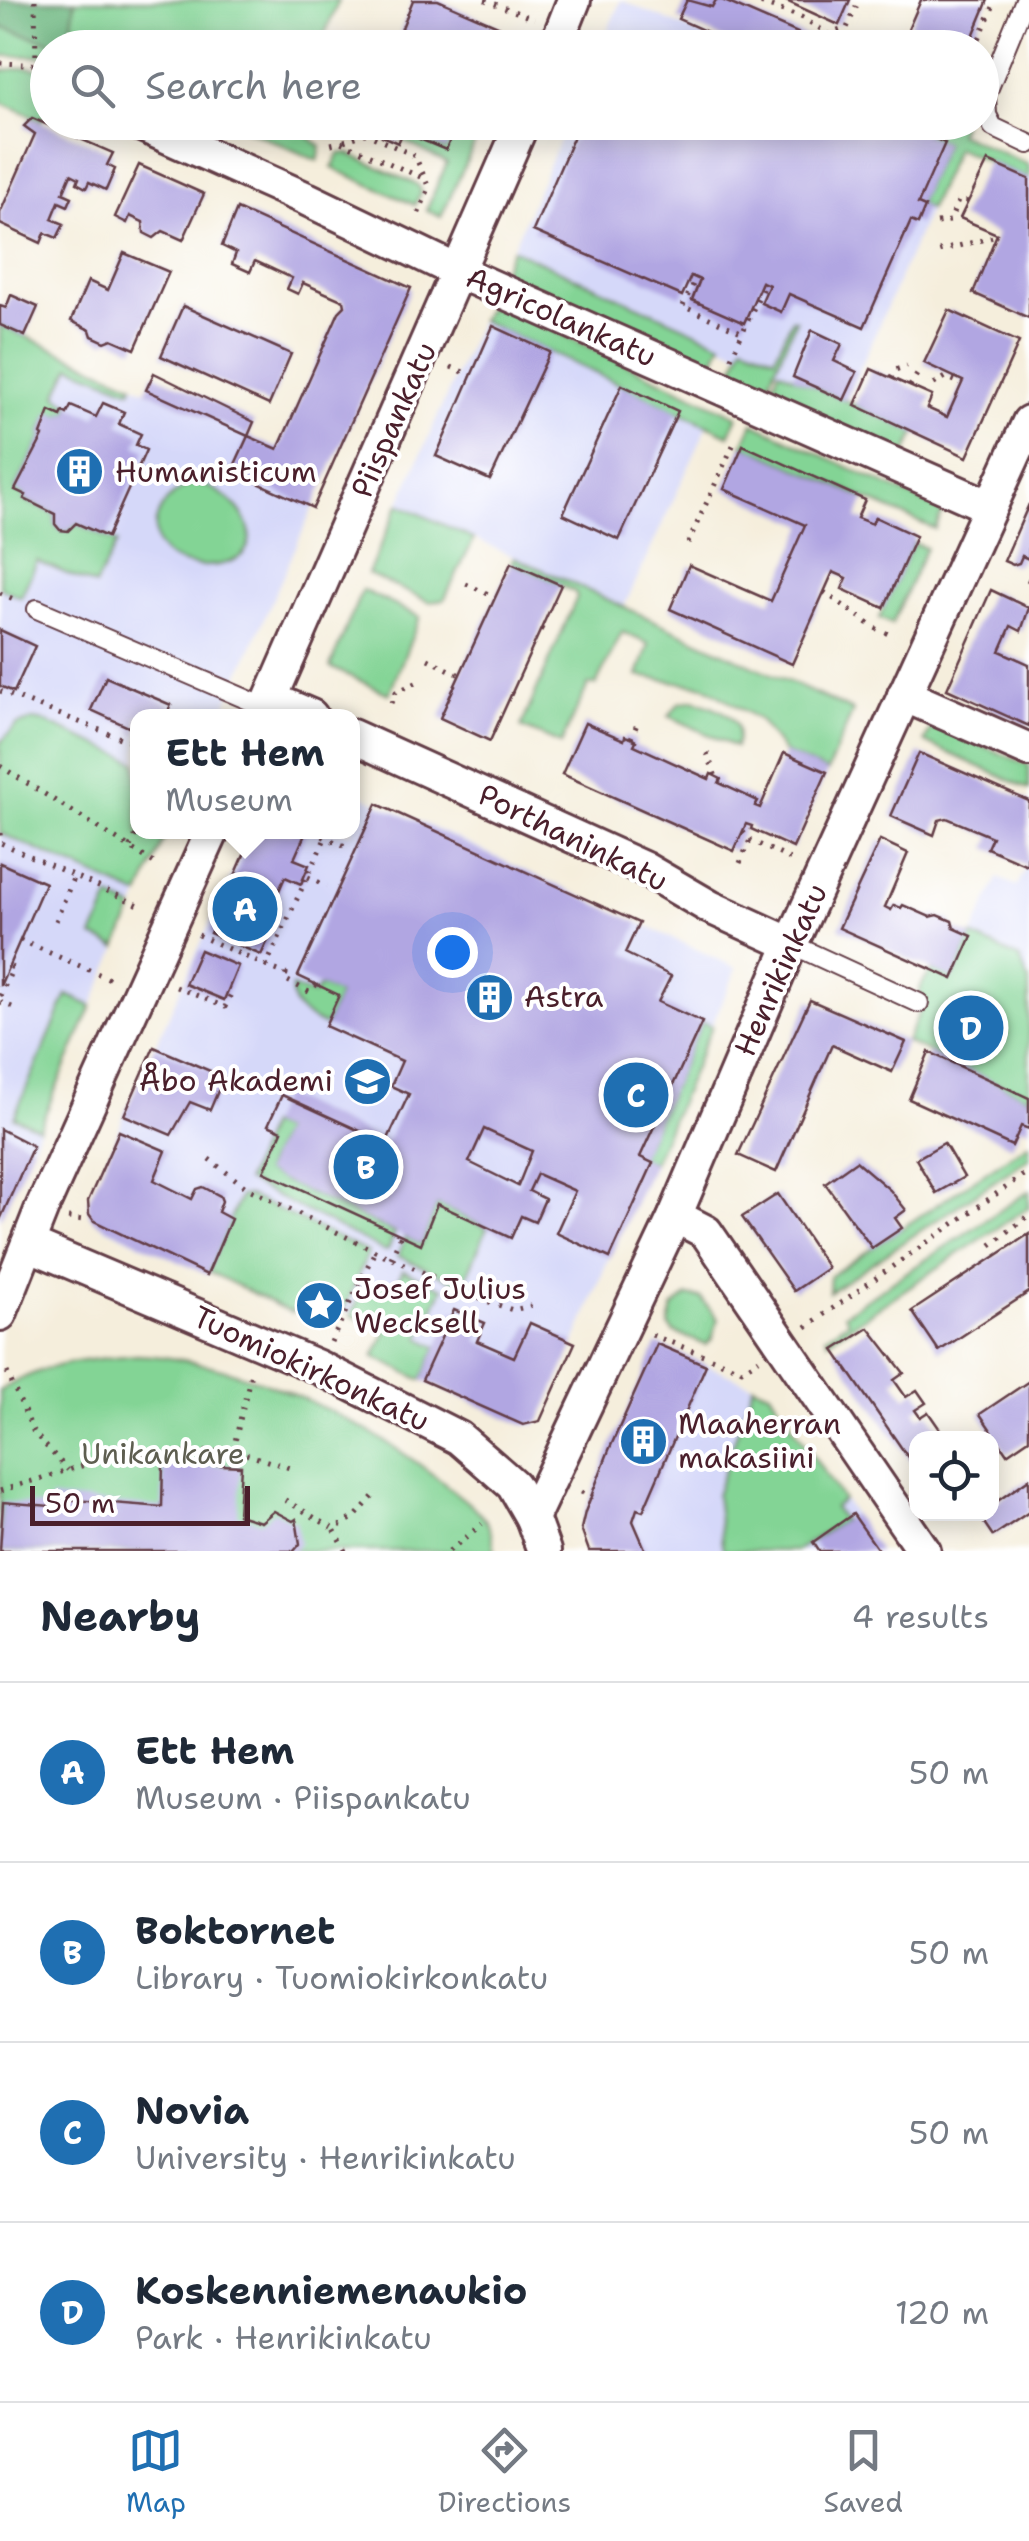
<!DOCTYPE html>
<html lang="en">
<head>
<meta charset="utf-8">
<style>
  :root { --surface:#fff; --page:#f6f6f7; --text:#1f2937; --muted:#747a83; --line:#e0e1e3; --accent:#1f6fb2 }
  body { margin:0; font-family:"Shantell Sans",sans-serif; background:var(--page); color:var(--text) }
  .controls { position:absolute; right:30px; bottom:30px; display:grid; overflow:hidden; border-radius:20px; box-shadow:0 5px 25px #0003 }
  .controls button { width:90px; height:90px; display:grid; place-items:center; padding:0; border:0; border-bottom:2px solid var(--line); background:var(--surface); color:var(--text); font:50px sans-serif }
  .scale { position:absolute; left:30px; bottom:25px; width:220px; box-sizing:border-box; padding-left:10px; border:5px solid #4a1f2b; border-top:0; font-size:28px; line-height:35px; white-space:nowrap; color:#4a1f2b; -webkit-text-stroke:8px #fff; paint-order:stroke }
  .you { position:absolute; left:452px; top:952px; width:35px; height:35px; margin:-25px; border:8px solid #fff; border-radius:50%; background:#1a73e8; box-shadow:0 0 0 15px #1a73e833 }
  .badge { display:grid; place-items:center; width:65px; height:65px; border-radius:50%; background:var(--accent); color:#fff; font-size:32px; font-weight:700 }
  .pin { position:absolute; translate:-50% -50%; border:5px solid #fff; box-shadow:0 2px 10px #0006 }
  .popup { position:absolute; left:130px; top:709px; width:230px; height:130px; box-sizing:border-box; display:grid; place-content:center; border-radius:20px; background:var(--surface); filter:drop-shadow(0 2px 8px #0005); font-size:32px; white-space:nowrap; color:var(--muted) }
  .popup b { font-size:38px; color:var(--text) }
  .popup::after { content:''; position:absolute; left:50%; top:100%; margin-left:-20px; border:20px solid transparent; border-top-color:var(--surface) }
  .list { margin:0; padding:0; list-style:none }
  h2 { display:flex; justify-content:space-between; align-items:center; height:130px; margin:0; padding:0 40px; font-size:42px }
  h2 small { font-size:32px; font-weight:400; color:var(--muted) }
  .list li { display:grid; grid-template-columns:65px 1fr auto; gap:30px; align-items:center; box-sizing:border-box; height:180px; padding:0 40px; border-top:2px solid var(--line) }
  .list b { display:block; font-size:38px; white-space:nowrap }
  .list p { margin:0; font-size:32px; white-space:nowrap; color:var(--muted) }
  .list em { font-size:32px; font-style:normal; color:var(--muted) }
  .icon { flex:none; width:55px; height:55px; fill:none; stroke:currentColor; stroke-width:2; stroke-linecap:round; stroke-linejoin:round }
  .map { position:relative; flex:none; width:1029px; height:1551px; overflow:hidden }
  .search { position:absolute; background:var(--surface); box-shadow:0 5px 25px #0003; left:30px; right:30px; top:30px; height:110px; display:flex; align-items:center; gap:25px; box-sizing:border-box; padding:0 35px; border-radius:55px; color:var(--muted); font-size:38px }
  .sheet { height:850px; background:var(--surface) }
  nav { display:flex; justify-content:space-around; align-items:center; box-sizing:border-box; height:140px; border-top:2px solid var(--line); background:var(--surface); font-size:28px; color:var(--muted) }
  nav a { display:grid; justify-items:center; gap:5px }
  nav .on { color:var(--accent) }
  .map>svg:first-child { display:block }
  .built { fill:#d5d8f9 }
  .green { fill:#83d495; stroke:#667a60; stroke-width:2.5 }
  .forest { fill:#6ab67e; stroke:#5a6a54; stroke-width:2.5 }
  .building { fill:#b1a6e2; fill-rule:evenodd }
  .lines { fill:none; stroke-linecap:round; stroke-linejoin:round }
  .service-casing { stroke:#643e46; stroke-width:22 }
  .minor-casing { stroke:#643e46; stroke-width:38 }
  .path { stroke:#643e46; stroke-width:5; stroke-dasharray:2.5 8; stroke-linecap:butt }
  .service { stroke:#fff; stroke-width:18 }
  .minor { stroke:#fff; stroke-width:32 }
  .labels { text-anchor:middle; stroke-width:8; stroke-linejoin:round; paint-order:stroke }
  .street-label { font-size:30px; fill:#4a1f2b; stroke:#fff }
  .poi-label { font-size:30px; fill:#4a1f2b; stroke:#fff; text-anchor:start }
  .park-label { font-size:30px; fill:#5e5e50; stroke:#fff }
</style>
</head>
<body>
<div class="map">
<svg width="1029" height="1551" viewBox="0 0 1029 1551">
  <rect width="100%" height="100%" fill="#fff"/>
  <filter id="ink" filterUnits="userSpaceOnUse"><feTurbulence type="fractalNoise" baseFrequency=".01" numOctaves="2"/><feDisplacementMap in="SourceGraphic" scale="20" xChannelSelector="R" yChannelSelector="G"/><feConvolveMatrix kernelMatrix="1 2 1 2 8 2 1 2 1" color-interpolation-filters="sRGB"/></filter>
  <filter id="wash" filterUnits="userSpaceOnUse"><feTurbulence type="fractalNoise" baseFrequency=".0048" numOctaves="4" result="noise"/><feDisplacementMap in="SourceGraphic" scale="40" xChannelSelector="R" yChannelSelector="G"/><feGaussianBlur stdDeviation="2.25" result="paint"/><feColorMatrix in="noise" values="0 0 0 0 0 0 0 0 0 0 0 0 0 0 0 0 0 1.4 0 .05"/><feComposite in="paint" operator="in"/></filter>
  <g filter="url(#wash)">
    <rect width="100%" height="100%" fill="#f5eedc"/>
    <g class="built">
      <polygon points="621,0 729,47 600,48"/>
      <polygon points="567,123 899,123 956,147 846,401 512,249"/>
      <polygon points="480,320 708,425 624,607 399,504"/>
      <polygon points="7,328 329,472 221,716 138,716 137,762 45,722 2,739 0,743 0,344"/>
      <polygon points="353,791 737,968 605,1267 575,1343 540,1421 535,1425 523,1425 374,1357 386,1332 344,1310 303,1291 292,1313 209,1271 207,1275 104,1227 89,1214 91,1193 111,1153 124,1115 251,832 352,832"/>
      <polygon points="0,833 140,896 0,1220"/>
      <polygon points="1029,860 1029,1013 953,979 998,878 1017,886"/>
      <polygon points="657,1344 770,1392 879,1551 589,1551 581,1529 585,1512"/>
    </g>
    <g class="green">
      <polygon points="75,0 339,0 324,36 349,47 69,47"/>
      <polygon points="0,27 68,47 48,48 47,56 0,56"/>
      <polygon points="27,67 47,70 47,110 42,120 0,102 0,71"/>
      <polygon points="233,123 313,123 309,137 321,147 318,161"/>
      <polygon points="457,123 484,123 441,217 426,210 447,163 400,139 403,132 445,150"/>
      <polygon points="930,123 962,123 958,133 1029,165 1029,179 956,148 929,209 918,204 945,143 925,134"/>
      <polygon points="347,153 418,185 421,192 415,205 332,168 339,154"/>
      <polygon points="512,249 722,343 710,369 501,273"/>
      <polygon points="490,305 523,316 738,416 729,435 480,320"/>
      <polygon points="792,319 796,320 764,394 729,378 744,344 775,357"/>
      <polygon points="0,325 133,384 131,390 71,366 57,395 71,406 67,414 63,413 61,416 50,412 41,433 43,436 15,489 26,495 24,500 55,514 55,524 60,530 68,531 76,523 117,543 95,586 37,561 21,597 0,588"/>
      <polygon points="779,370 916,433 905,455 768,396"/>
      <polygon points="753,423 943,511 935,529 743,445"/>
      <path d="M193,483C219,483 268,526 243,554C226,572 169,570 158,545C147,517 170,492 193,483Z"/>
      <polygon points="399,504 474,539 444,600 429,602 368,574"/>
      <polygon points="913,543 926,548 892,624 879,618"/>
      <polygon points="514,557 853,711 827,772 784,753 759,720 705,686 638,676 649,644 622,632 596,685 588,685 561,744 521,727 577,597 575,592 511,563"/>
      <polygon points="362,590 420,617 389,694 330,667"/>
      <path d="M694,700C718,708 747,716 735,747L669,716L679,703Z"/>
      <polygon points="33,720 45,722 137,762 138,832 167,832 140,896 0,833 0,743 17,725"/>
      <polygon points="933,725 1029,765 1029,789 924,742"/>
      <polygon points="110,898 134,909 117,948 93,937"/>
      <path d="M972,936L1020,959L1029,982V1098L906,1042L923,1004C915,989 923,981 933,970L953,978Z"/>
      <path d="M320,986L339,995L325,1026C306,1016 290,1011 292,987L313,995Z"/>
      <polygon points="67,995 92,1006 39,1128 14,1117"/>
      <polygon points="702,1022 712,1026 653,1163 640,1157"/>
      <polygon points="268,1125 282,1131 264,1172 395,1233 388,1250 384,1251 246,1181"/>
      <polygon points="1029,1143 1029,1158 829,1292 830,1276"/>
      <polygon points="1029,1191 1029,1207 828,1341 826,1336 848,1321 844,1314"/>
      <polygon points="240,1196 249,1196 368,1252 344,1310 303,1291 292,1313 208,1271"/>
      <polygon points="437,1204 487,1228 463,1285 398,1256 405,1237 421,1244"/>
      <polygon points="403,1270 443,1288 420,1338 437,1347 422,1380 374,1357 386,1332 351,1315 364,1287 382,1283 394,1287"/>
      <polygon points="687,1296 701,1298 718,1319 712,1339 706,1345 673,1332 669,1326 673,1307"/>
      <path d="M137,1355C241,1359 373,1423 452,1490C463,1499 478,1509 486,1521C492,1529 493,1542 495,1551H0V1391C41,1363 89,1359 137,1355Z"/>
      <polygon points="753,1385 770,1392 843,1500 834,1507 843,1521 795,1551 724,1551 722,1544 716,1495"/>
    </g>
    <polygon class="forest" points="0,0 75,0 69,47 0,27"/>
    <g id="blocks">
      <g class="building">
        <polygon points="413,0 438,0 500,27 491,48 394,48"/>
        <polygon points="687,0 712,7 716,0 722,0 832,48 743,48 678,19"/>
        <polygon points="784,0 850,0 839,25"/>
        <polygon points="921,0 988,0 968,48 900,48"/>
        <polygon points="619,34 651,48 613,48"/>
        <polygon points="32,118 113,153 107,165 115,169 106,190 89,182 86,188 77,183 79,178 71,174 63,193 72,197 68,206 59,202 52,219 64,224 57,238 45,233 41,243 0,224 0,213 35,134 24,126"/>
        <polygon points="378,122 457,122 446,150 403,132 398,143 382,136 386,126"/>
        <polygon points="580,122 930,122 925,132 906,126 945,143 918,204 925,207 918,224 911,221 864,327 789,294 781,312 761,303 769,285 762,282 744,323 692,300 700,280 691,276 682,296 533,231"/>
        <polygon points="988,161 1029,179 1029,318 973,293 997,234 960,218"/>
        <polygon points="139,165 204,194 183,240 163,231 154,238 144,233 143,222 130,216 127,223 115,217"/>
        <polygon points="237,209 411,288 313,508 232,471 248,436 278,449 339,312 345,306 344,301 303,283 298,294 287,289 292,278 255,261 250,272 232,264 236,253 222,246"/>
        <polygon points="124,253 169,272 135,349 112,339 105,342 92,336 90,330 71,321 88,281 108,290"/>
        <polygon points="11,295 38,307 25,336 0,325 0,306 6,308"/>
        <polygon points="183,306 291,354 269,405 161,356"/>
        <polygon points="949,310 1019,342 967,457 855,405 871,369 932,396 927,408 947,417 963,381 924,363"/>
        <polygon points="493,326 550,352 490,480 436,456"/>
        <polygon points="812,330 842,344 834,361 857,372 844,400 793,377"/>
        <polygon points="154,373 254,422 248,436 146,390"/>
        <polygon points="622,385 678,411 619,540 563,514"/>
        <polygon points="103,403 124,412 119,424 141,434 136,445 146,450 107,537 76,523 68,531 60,530 55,524 55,514 24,499 26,495 15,490 43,436 41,434 50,411 61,416 63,412 67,414 71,406 96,417"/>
        <polygon points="743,445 865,500 857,518 872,524 875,517 916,536 884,608 842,589 847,578 833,572 792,664 670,609 689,565 771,601 805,525 724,489"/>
        <polygon points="1029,504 1029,559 1022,556 1019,563 1013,565 1004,561"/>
        <polygon points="511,563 561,585 490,741 440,718"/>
        <polygon points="991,590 1029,608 1021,631 1011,626 1000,651 1029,664 1029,726 947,689"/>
        <polygon points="0,630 35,646 14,692 0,686"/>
        <polygon points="106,677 171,705 166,716 138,716 138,735 131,732 133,729 91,710"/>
        <polygon points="585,723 624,740 625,736 631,738 636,741 634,745 709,779 711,774 721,779 719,783 758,801 755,806 760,808 784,753 827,772 793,848 751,829 752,826 746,824 734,851 562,774"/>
        <polygon points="919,753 1029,801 1027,865 987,848 992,837 947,818 939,820 934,835 891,816"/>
        <path d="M377,804L639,923L625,953L671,976L658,1002L702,1022L640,1157L653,1163L610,1258L556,1233L575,1191L537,1174L529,1191L545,1199L535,1222L521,1216L511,1238L437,1204L421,1244L264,1172L282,1131L268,1125L282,1095L386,1143L409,1094L391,1086L402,1061L325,1026L339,995L298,976ZM484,1129L532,1151L518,1186L469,1162Z"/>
        <polygon points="254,832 306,832 294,859 309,865 301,884 285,877 260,934 269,938 261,955 210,933"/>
        <polygon points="880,840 908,853 885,907 891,910 894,905 901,908 903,905 930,917 938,915 952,921 954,928 972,936 953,979 839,928"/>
        <polygon points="0,863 45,883 0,986"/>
        <polygon points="200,950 238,966 224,1000 185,984"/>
        <polygon points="810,1000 906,1042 892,1072 832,1045 776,1172 738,1155"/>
        <polygon points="154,1047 224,1077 210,1110 190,1102 171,1135 124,1115"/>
        <polygon points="929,1052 1029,1098 1029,1129 1021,1126 1012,1146 909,1099"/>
        <polygon points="0,1129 33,1146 0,1220"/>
        <polygon points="119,1131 166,1151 154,1180 192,1199 197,1189 203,1187 220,1196 222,1201 218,1212 231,1219 207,1275 94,1221 89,1214 88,1201"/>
        <polygon points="944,1143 964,1177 936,1193 916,1159"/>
        <polygon points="856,1161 890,1190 906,1210 895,1218 902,1228 872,1248 825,1183"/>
        <polygon points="778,1194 828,1268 794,1291 742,1217"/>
        <polygon points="1029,1234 1029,1292 939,1351 912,1311"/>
        <polygon points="454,1310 485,1323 477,1341 514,1357 530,1323 575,1343 540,1421 523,1425 422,1380"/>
        <polygon points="869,1328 904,1373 894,1380 906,1397 917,1390 926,1403 915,1410 920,1417 928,1412 946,1438 916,1438 916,1469 834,1350"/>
        <polygon points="657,1344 706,1365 643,1511 637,1509 633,1521 646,1551 589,1551 581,1529 585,1512 609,1450"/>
        <polygon points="1029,1381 1029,1439 1007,1454 980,1414"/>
        <polygon points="163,1462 241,1466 238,1515 261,1522 274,1511 293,1521 296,1519 300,1544 294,1551 0,1551 3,1502 50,1506 50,1498 162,1507"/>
        <polygon points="1029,1479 1029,1512 993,1536 978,1514 992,1514 992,1505"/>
        <polygon points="853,1514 879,1551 819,1551 813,1542"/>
      </g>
    </g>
  </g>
  <g filter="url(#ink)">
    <use href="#blocks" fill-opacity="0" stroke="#643e46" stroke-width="2.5"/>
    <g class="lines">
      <defs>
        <g id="service">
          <polyline points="1025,0 986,95 987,115 993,127 1029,144"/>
          <polyline points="37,609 267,708"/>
          <polyline points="791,944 919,1003"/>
        </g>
        <g id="minor">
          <polyline points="555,48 574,0"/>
          <polyline points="135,122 307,199 459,272 988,506"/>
          <polyline points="904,695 1029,750"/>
          <polyline points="271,699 311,716"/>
          <polyline points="263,716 523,122"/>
          <polyline points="352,736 643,868 710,907 791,944"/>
          <polyline points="675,1216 706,1232 924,1551"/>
          <polyline points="28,1244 318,1367 459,1438 513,1485 532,1518 544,1551"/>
          <polyline points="0,1314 42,1208 212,832"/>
          <polyline points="532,1518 675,1216 791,944 1029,422"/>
        </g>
      </defs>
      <use href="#service" class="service-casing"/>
      <use href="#minor" class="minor-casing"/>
      <g class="path">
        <polyline points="35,0 36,64"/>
        <polyline points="485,0 534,19"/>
        <polyline points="751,0 801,17 829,34 847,28 859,0"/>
        <polyline points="871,48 876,46"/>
        <polyline points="975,48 996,0"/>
        <polyline points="0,63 48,65"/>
        <polyline points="344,141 365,134 371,136 415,156 424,176"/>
        <polyline points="331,144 341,142 425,179 429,188 418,215"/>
        <polyline points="937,223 950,221 958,201 970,202"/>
        <polyline points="939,251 997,236"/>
        <polyline points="683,306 696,278"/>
        <polyline points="689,309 741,332"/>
        <polyline points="731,358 765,283"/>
        <polyline points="451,367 471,375"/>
        <polyline points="891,378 895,370 907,366"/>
        <polyline points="934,384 946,377 962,384"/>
        <polyline points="910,386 918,373"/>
        <polyline points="688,543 736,439"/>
        <polyline points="1027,579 1029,580"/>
        <polyline points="466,584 495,597"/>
        <polyline points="824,592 875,628 893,636"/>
        <polyline points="0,593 16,600"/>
        <polyline points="541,629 548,633"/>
        <polyline points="428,659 460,675"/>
        <polyline points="0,691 138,745"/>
        <polyline points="511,693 520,697"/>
        <polyline points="391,703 396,692 418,682"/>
        <polyline points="631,738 638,722"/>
        <polyline points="707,753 716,777"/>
        <polyline points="0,766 159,866"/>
        <polyline points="313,832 345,846"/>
        <polyline points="743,832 750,840 792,860"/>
        <polyline points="0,833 1,843 141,906"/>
        <polyline points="130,847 138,830"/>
        <polyline points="740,863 750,840"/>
        <polyline points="308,877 327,886"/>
        <polyline points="56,921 74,876"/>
        <polyline points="198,935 266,966 328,832"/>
        <polyline points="20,940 110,979"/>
        <polyline points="266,966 286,974 284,979 309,992 316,985"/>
        <polyline points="176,987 225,1007 231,994 227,992"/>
        <polyline points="0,996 13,968 9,966"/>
        <polyline points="0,1002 17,1009"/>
        <polyline points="209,1159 247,1188 375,1251 489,1302 513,1310 539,1304"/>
        <polyline points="68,1218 83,1220"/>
        <polyline points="991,1245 1029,1215"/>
        <polyline points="391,1258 401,1235"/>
        <polyline points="806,1327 1029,1171"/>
        <polyline points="652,1335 742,1370 759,1359"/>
        <polyline points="331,1342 375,1251"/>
        <polyline points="7,1372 34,1433 68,1470"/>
        <polyline points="233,1450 252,1369"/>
        <polyline points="0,1491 107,1458 233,1450 296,1470"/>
        <polyline points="581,1492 598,1499"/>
        <polyline points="285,1500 334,1529"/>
        <polyline points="346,1551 334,1529 355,1517 376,1493"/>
        <polyline points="449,1551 482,1524"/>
      </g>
      <use href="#service" class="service"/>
      <use href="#minor" class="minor"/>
    </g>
  </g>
  <defs>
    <symbol id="building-disc" viewBox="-11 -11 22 22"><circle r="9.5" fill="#1f6fb2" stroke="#fff"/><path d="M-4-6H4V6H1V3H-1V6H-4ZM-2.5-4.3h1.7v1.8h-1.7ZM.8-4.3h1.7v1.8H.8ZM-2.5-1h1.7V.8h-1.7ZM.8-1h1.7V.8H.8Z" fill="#fff"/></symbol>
    <symbol id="university-disc" viewBox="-11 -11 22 22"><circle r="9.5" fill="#1f6fb2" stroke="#fff"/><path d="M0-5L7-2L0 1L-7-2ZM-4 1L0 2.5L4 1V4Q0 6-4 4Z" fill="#fff"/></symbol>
    <symbol id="sight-disc" viewBox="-11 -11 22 22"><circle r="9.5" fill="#1f6fb2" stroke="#fff"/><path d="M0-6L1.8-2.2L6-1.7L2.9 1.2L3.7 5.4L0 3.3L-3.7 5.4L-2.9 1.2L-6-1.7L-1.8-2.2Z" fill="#fff"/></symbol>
  </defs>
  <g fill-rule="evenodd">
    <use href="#building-disc" x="52" y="444" width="55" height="55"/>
    <use href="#building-disc" x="462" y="970" width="55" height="55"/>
    <use href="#university-disc" x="340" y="1054" width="55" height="55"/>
    <use href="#sight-disc" x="292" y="1278" width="55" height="55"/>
    <use href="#building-disc" x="616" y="1414" width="55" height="55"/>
  </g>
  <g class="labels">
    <g class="street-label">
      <text transform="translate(561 317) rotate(24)" y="10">Agricolankatu</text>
      <text transform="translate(394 420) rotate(-66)" y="10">Piispankatu</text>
      <text transform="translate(573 838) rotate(26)" y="10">Porthaninkatu</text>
      <text transform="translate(781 970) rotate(-66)" y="10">Henrikinkatu</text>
      <text transform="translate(311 1369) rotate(25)" y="10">Tuomiokirkonkatu</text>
    </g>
    <g class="poi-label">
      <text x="115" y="482">Humanisticum</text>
      <text x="524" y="1007">Astra</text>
      <text x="333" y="1091" text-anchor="end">Åbo Akademi</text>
      <text x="354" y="1299">Josef Julius<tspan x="354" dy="34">Wecksell</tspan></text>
      <text x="678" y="1434">Maaherran<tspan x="678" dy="34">makasiini</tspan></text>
    </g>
    <g class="park-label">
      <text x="163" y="1464">Unikankare</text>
    </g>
  </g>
</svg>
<div class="controls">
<button><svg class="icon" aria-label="locate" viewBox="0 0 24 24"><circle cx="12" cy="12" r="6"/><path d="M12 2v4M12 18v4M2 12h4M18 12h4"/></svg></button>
</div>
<div class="scale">50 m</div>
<div class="you"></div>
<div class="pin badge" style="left:245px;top:909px">A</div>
<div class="popup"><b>Ett Hem</b>Museum</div>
<div class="pin badge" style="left:366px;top:1167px">B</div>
<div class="pin badge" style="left:636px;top:1095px">C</div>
<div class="pin badge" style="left:971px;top:1028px">D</div>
<div class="search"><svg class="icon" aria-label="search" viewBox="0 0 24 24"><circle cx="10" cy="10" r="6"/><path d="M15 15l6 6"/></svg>Search here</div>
</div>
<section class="sheet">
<h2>Nearby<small>4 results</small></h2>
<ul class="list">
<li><span class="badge">A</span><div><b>Ett Hem</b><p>Museum · Piispankatu</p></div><em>50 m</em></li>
<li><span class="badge">B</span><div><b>Boktornet</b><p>Library · Tuomiokirkonkatu</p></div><em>50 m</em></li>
<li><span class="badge">C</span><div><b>Novia</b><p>University · Henrikinkatu</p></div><em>50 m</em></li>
<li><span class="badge">D</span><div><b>Koskenniemenaukio</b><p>Park · Henrikinkatu</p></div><em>120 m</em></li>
</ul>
</section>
<nav>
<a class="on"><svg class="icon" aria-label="map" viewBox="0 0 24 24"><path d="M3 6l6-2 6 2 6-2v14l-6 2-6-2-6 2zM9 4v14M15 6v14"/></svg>Map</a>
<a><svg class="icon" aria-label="directions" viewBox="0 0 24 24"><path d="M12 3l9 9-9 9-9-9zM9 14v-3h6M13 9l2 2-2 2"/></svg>Directions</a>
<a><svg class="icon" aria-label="saved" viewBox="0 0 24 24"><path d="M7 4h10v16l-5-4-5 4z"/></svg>Saved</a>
</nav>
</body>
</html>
